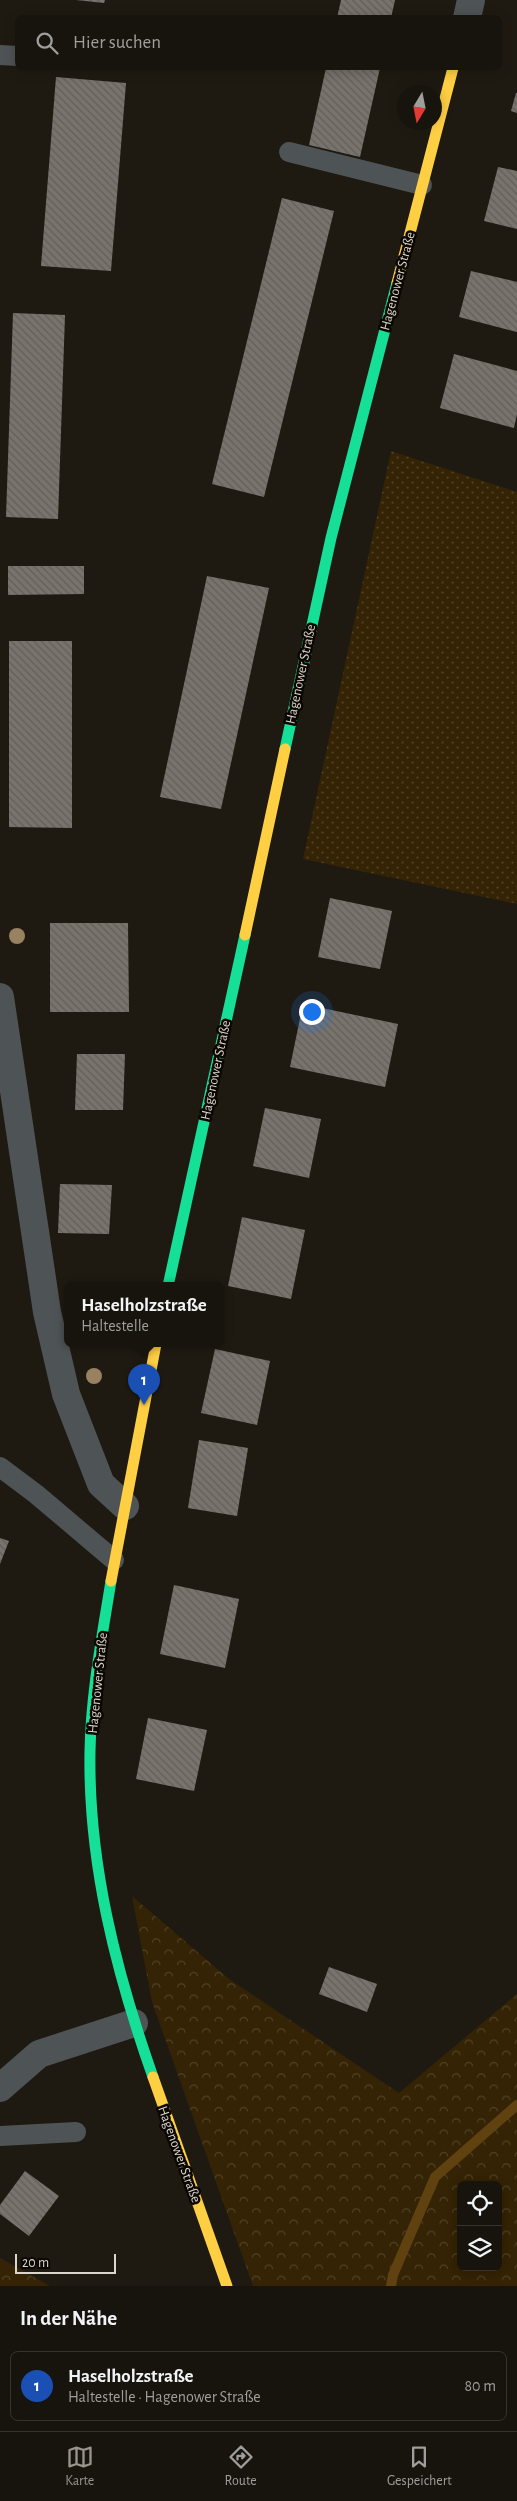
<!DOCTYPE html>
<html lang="de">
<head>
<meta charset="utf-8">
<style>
  :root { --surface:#17140d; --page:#24211b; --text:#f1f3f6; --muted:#9e9e9d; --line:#36332e; --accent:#9a948a }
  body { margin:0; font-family:"Alegreya Sans",sans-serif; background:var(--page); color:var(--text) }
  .controls { position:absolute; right:15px; bottom:15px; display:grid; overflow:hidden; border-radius:8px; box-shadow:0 2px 12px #0003 }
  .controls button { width:45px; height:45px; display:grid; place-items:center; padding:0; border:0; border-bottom:1px solid var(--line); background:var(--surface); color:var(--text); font:25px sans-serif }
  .compass { position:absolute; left:397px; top:85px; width:45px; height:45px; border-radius:50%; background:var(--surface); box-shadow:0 2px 12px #0003; rotate:190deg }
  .scale { position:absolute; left:15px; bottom:12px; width:101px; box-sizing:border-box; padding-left:5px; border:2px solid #dcd5cb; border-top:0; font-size:14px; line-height:18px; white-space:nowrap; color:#dcd5cb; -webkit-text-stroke:4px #0b0703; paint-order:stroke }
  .you { position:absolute; left:311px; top:1011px; width:18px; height:18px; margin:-12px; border:4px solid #fff; border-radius:50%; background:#1a73e8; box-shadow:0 0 0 8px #1a73e833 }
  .badge { display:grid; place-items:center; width:32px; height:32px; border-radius:50%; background:var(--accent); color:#fff; font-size:16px; font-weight:700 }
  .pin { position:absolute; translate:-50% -41px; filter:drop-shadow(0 1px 2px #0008) }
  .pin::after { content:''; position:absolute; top:26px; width:18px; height:15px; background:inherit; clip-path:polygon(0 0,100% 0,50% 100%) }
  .popup { position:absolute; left:64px; top:1282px; width:160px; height:65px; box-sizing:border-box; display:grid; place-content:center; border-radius:8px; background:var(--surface); filter:drop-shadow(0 1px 4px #0005); font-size:16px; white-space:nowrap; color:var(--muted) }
  .popup b { font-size:19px; color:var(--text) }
  .popup::after { content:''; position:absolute; left:50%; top:100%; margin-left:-10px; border:10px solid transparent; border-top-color:var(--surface) }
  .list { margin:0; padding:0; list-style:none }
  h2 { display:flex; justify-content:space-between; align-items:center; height:65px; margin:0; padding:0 20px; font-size:21px }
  h2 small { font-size:16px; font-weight:400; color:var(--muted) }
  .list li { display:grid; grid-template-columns:32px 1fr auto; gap:15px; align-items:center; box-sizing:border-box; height:70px; margin:0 10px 10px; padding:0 10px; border:1px solid var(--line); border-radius:8px }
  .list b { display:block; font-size:19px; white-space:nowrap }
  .list p { margin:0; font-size:16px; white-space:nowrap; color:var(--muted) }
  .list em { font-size:16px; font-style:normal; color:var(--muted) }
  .icon { flex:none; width:28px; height:28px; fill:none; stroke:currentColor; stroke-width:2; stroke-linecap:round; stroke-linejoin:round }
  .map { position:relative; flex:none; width:517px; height:2286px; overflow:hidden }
  .search { position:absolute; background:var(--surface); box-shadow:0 2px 12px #0003; left:15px; right:15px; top:15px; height:55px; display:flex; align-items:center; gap:12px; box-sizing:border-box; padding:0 18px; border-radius:8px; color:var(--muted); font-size:19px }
  .sheet { height:145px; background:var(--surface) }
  nav { display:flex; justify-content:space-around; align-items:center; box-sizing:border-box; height:70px; border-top:1px solid var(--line); background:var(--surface); font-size:14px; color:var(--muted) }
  nav a { display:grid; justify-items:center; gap:2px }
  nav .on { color:var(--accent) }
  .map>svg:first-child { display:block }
  .grass { fill:url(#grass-dots) }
  .forest { fill:url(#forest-crowns); fill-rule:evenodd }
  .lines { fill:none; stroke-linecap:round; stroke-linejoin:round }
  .stream { stroke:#5f4210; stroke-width:10 }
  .building { fill:url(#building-back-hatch) }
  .lane { stroke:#4e5356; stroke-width:20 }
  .street { stroke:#4e5356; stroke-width:28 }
  .fast { stroke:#16e098; stroke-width:11 }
  .slow { stroke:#ffcf43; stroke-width:11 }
  .tree { fill:#988262 }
  .labels { text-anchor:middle; stroke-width:5; stroke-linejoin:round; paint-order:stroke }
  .street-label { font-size:14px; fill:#dcd5cb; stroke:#0b0703 }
</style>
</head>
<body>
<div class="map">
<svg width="517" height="2286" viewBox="0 0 517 2286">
  <defs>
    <pattern id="grass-dots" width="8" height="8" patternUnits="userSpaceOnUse" patternTransform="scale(1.25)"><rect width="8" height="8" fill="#342304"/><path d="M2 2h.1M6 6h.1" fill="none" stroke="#514227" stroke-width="1.8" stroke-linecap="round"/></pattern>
    <pattern id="forest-crowns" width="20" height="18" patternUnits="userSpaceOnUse" patternTransform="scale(1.25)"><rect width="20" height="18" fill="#342304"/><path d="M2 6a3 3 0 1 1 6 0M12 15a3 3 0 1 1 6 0" fill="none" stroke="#514227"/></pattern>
    <pattern id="building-back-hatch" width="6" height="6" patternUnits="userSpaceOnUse" patternTransform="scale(1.25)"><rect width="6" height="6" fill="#78736c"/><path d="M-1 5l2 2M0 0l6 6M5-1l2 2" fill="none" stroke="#625f59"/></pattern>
  </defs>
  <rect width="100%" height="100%" fill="#1f1a11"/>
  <polygon class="grass" points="391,451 517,492 517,904 303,859"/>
  <g class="forest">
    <path d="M132,1896L229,1979L399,2093L517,1994V2286H253L152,2002ZM461,2185H498V2267H461Z"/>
    <polygon points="0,2258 50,2286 0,2286"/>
  </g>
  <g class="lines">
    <polyline class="stream" points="391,2286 393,2275 435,2177 517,2105"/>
  </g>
  <g class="building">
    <polygon points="76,0 105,0 104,3"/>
    <polygon points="341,0 395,0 391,18 337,18"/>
    <polygon points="326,68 380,68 360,157 309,145"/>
    <polygon points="56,77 126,83 111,271 41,266"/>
    <polygon points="516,93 517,93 517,113 511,111"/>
    <polygon points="498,167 517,171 517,229 484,221"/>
    <polygon points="282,198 334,211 264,497 212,484"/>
    <polygon points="471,271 517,282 517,332 459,317"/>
    <polygon points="13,313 65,315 58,519 6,517"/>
    <polygon points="454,354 517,371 517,414 514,428 440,408"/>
    <polygon points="8,566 84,566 84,594 8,595"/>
    <polygon points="207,576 269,588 221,809 160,797"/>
    <polygon points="9,641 72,641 72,828 9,827"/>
    <polygon points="330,898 392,911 380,969 318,957"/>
    <polygon points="50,923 128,923 129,1012 50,1012"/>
    <polygon points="303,1004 398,1024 385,1087 290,1067"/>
    <polygon points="77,1054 125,1054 123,1110 75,1110"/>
    <polygon points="265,1108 321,1119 309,1178 253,1166"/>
    <polygon points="60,1184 112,1185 109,1234 58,1233"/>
    <polygon points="242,1217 305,1230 291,1299 228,1286"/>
    <polygon points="215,1349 270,1361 257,1425 201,1413"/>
    <polygon points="199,1440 248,1448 237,1516 188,1508"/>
    <polygon points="0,1538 9,1541 0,1564"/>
    <polygon points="174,1585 239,1599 225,1668 160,1654"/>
    <polygon points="148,1718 207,1730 194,1791 136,1779"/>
    <polygon points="329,1967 377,1984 367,2012 319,1994"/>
    <polygon points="25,2171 59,2196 29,2236 0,2214 0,2205"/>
  </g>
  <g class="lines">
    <g class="lane">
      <polyline points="0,55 18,56"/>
      <polyline points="289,152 422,185"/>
      <polyline points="0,1467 36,1494 114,1560"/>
      <polyline points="0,2136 76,2132"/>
    </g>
    <g class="street">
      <polyline points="467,18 471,0"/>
      <polyline points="0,997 47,1312 66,1394 101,1484 125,1506"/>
      <polyline points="0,2088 39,2054 134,2023"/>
    </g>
    <g class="fast">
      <polyline points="285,749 331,538 397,283"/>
      <polyline points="168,1286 245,935"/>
      <path d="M111,1581C102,1637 91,1694 90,1751C88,1863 116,1972 153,2077"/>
    </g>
    <g class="slow">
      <polyline points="397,283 453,68"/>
      <polyline points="245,935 285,749"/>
      <polyline points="111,1581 156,1344"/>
      <polyline points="153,2077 227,2286"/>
    </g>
  </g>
  <g class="tree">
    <circle cx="17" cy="936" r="8"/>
    <circle cx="94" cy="1376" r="8"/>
  </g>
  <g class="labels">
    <g class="street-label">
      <text transform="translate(397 281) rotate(-75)" y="5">Hagenower Straße</text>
      <text transform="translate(300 674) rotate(-78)" y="5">Hagenower Straße</text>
      <text transform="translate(215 1070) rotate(-78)" y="5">Hagenower Straße</text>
      <text transform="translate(97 1683) rotate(-84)" y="5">Hagenower Straße</text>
      <text transform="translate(180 2154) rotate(70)" y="5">Hagenower Straße</text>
    </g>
  </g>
</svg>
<div class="controls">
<button><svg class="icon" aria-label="locate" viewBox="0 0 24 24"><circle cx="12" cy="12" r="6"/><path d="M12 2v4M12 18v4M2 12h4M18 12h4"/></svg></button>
<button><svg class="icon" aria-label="layers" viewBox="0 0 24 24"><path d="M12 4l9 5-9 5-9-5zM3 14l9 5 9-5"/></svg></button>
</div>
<svg class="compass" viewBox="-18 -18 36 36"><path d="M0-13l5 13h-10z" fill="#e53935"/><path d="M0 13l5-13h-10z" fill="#9e9e9d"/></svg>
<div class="scale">20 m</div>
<div class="you"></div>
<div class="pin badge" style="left:144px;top:1405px;background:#1a4fb4">1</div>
<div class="popup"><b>Haselholzstraße</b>Haltestelle</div>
<div class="search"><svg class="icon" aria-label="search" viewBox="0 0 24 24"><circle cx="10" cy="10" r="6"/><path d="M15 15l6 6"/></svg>Hier suchen</div>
</div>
<section class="sheet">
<h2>In der Nähe<small></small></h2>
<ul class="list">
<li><span class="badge" style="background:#1a4fb4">1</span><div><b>Haselholzstraße</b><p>Haltestelle · Hagenower Straße</p></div><em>80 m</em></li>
</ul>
</section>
<nav>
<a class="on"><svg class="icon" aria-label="map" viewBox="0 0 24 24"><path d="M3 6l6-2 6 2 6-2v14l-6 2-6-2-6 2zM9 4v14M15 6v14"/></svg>Karte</a>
<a><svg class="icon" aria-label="directions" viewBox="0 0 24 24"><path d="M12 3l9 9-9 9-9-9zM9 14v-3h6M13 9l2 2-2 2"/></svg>Route</a>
<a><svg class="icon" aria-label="saved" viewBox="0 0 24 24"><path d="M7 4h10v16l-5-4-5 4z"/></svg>Gespeichert</a>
</nav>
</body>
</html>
